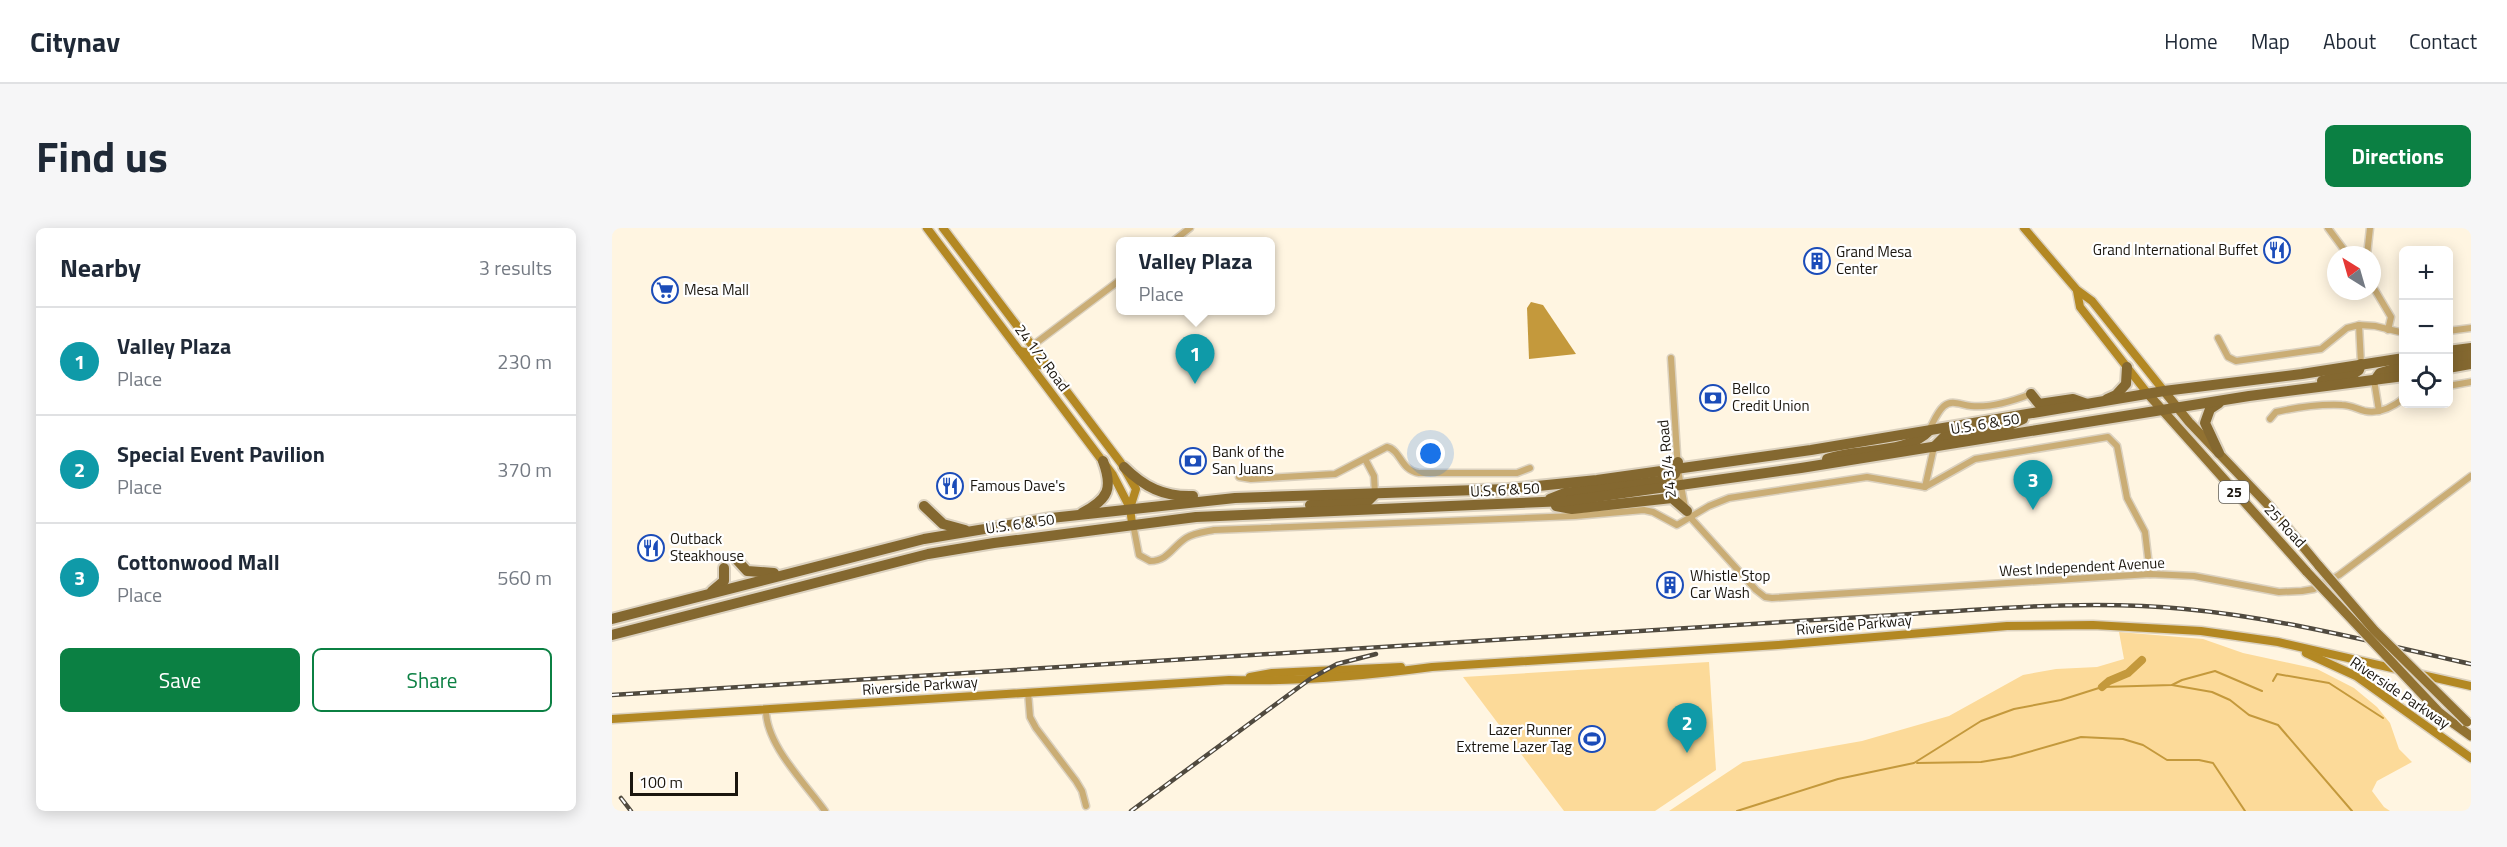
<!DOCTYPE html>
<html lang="en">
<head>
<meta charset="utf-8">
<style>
  :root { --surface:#fff; --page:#f6f6f7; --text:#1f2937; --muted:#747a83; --line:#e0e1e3; --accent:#0b8043 }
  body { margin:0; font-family:"Titillium Web",sans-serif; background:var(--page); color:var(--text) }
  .controls { position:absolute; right:18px; top:18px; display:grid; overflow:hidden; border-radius:9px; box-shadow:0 3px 15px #0003 }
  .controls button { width:54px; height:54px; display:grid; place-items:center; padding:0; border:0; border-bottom:2px solid var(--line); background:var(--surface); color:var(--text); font:30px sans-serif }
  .compass { position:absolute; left:1715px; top:18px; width:54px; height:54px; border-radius:50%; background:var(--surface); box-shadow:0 3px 15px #0003; rotate:323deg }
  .scale { position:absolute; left:18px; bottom:15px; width:108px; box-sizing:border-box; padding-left:6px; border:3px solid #1b160e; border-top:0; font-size:16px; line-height:21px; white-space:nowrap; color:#1b160e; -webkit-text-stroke:4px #fff; paint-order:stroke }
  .you { position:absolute; left:819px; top:226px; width:21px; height:21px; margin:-15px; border:4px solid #fff; border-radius:50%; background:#1a73e8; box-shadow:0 0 0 9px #1a73e833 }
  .badge { display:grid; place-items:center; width:39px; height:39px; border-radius:50%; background:var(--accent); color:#fff; font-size:20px; font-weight:700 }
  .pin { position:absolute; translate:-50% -50px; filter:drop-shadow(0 2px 3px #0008) }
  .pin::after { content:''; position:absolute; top:32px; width:21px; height:18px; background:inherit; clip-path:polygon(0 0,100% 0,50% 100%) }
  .popup { position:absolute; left:504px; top:9px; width:159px; height:78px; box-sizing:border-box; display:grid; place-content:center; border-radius:9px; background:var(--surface); filter:drop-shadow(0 2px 4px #0005); font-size:20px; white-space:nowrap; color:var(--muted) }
  .popup b { font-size:22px; color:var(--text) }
  .popup::after { content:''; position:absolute; left:50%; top:100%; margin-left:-12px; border:12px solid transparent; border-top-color:var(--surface) }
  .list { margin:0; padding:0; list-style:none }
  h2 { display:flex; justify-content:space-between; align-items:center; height:78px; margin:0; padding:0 24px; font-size:26px }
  h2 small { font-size:20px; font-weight:400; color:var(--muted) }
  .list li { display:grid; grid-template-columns:39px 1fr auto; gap:18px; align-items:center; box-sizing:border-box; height:108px; padding:0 24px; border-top:2px solid var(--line) }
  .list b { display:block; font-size:22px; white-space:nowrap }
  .list p { margin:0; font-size:20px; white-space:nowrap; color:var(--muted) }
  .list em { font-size:20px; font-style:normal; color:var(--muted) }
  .actions { display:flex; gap:12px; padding:18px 24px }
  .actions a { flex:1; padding:14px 0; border:2px solid var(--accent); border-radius:9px; text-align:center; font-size:21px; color:var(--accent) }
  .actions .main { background:var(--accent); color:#fff }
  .icon { flex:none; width:33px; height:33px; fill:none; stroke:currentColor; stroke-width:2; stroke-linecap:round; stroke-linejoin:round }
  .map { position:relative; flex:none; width:1859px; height:583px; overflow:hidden; border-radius:9px }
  header { display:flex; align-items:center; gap:36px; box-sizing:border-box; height:84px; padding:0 30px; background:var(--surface); border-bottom:2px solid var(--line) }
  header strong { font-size:28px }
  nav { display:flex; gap:33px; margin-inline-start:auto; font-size:21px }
  .intro { display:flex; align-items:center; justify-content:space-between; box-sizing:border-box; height:144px; padding:0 36px }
  h1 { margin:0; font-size:42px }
  .button { padding:15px 27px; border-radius:9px; background:var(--accent); color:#fff; font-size:21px; font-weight:700 }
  main { display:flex; gap:36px; padding:0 36px }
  aside { flex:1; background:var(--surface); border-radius:9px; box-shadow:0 3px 15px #0003 }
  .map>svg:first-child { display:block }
  .green { fill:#fcda99 }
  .water { fill:#c4993c }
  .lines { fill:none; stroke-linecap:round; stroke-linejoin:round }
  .stream { stroke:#c4993c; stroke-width:2 }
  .canal { stroke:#c4993c; stroke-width:8 }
  .minor-casing { stroke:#dbd1bf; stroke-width:9 }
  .secondary-casing { stroke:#dbd1bf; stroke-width:11 }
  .primary-casing { stroke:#dbd1bf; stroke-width:12 }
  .trunk-casing { stroke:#dbd1bf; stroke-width:14 }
  .minor { stroke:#caad75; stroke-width:6 }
  .secondary { stroke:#b38823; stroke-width:8 }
  .primary { stroke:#927231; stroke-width:9 }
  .trunk { stroke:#846830; stroke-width:10 }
  .rail-casing { stroke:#504a3f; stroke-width:4.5 }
  .rail { stroke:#fff; stroke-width:2; stroke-dasharray:7; stroke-linecap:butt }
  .primary-bridge-casing { stroke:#dbd1bf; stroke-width:12; stroke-linecap:butt }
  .primary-bridge { stroke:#927231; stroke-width:9 }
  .labels { text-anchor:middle; stroke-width:4.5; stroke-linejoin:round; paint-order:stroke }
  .shield { fill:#fff; stroke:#5f5c56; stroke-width:1.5 }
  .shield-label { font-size:14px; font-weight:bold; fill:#1b160e }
  .poi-label { font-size:15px; fill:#1b160e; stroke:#fff; text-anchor:start }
  .street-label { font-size:15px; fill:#1b160e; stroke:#fff }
</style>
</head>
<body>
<header>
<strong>Citynav</strong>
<nav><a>Home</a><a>Map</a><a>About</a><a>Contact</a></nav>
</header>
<div class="intro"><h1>Find us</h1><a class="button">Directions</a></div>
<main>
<aside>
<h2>Nearby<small>3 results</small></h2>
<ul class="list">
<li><span class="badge" style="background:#0f9aa8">1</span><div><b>Valley Plaza</b><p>Place</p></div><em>230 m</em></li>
<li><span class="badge" style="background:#0f9aa8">2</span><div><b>Special Event Pavilion</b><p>Place</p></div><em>370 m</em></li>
<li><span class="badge" style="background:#0f9aa8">3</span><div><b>Cottonwood Mall</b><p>Place</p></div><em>560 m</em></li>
</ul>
<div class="actions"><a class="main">Save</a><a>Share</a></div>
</aside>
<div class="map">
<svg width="1859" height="583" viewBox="0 0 1859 583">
  <rect width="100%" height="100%" fill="#fff5e1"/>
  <g class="green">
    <polygon points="1507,404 1591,411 1631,425 1705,441 1742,460 1765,479 1778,495 1787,521 1800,534 1765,553 1760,563 1772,579 1778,583 1057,583 1131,534 1250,513 1337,488 1411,447 1444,441 1485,439 1512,431"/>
    <polygon points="1097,434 1104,542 1043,583 952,583 851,449"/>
  </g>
  <polygon class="water" points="919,74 931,77 964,126 917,131 915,80"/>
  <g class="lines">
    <g class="stream">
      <polyline points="1661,453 1665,446 1717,455 1771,490"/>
      <polyline points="1560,457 1600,464 1618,472 1637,487 1666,497 1740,583"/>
      <polyline points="1305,535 1369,534 1399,529 1469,509 1511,511 1531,517 1555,532 1587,532 1601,535 1633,583"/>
      <polyline points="1125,583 1226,551 1302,535 1369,493 1402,481 1449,472 1490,459 1560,457 1570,452 1603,443 1650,463"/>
    </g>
    <polyline class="canal" points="1490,459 1497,453 1516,445 1530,432"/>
    <defs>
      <g id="minor">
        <polyline points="1716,0 1736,27"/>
        <polyline points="560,14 578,0"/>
        <polyline points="1755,27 1758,0"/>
        <polyline points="1760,57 1779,89 1776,102"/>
        <polyline points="1747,97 1749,136"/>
        <polyline points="1836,103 1859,100"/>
        <polyline points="1606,110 1616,129 1624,133 1709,121 1735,100 1747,97 1763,98 1792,105"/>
        <polyline points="420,118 508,52"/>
        <polyline points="1059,130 1066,242 1073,279"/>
        <polyline points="1762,152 1767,183"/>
        <polyline points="1836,158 1859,154"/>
        <path d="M1658,191L1664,184C1686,179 1707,176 1730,177C1738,177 1745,181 1753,183C1767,186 1781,179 1792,170"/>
        <path d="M1317,202C1321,195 1325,184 1332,178C1340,171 1349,177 1359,178C1378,180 1401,173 1419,166"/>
        <polyline points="753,231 762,248 763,266"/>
        <path d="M627,249L639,251L723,246L775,219C789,222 788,242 807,245H905L918,240"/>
        <polyline points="1313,259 1322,219"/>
        <polyline points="1077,288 1144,362 1153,369 1160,370 1538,346 1582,348 1667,364 1690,363 1702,361 1727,347 1859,248"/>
        <path d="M521,296L527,327L538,333C556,333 560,319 574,310C582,305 592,304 602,302L963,288L1032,282L1041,284L1065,297L1097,278L1117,270L1255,249L1313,259L1363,231L1496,209L1505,218L1515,270L1533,304L1538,346"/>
        <polyline points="416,464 418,489 424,500 464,553 470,563 474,578"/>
        <path d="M154,481C153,516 193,555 213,583"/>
      </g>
      <g id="secondary">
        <polyline points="315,0 501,247 518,280 520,295"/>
        <polyline points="331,0 509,235 524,261 518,280"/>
        <polyline points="1412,0 1465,62 1480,73 1552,163"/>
        <polyline points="1465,63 1468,79 1536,166"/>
        <polyline points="408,123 417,125 428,137"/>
        <polyline points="1694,425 1744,448 1859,530"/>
        <polyline points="638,449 660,445 789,439"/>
        <path d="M0,491L617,452C685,454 753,448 820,439L1166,417L1395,398L1481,397L1589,403L1666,414L1859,458"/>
      </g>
      <g id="primary">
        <polyline points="1552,163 1577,194 1659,280 1707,338"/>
        <polyline points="1536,166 1695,344"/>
        <polyline points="1841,495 1859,508"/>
      </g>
      <g id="trunk">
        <polyline points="1836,123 1859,120"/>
        <polyline points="1836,131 1859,127"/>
        <polyline points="1836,140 1859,136"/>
        <polyline points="1763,152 1768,145 1792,138"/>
        <polyline points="1710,153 1741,146 1747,142 1749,136"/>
        <polyline points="1419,166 1427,176 1461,171 1475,176"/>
        <polyline points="1495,171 1504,167 1514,156 1515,139"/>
        <polyline points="1322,219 1332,209 1396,198 1411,191"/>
        <polyline points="1607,225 1593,195 1598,181 1607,175"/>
        <path d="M1215,231C1245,220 1296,226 1317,203"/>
        <path d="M512,239C532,259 552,269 581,268"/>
        <polyline points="938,271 953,265 1055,252 1063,246 1066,234"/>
        <polyline points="698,277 755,274 763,266"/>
        <polyline points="312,278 331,296 353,302"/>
        <polyline points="944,278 960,281 1060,270 1075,283"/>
        <path d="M470,285C497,271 501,260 491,233"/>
        <polyline points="125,332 135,343 162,345"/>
        <polyline points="100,363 112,353 112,340"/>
        <polyline points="0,391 312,311 439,290 623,270 896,261 985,252 1199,222 1552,163 1690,146 1792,130"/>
        <polyline points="0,407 316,326 382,315 584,289 955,273 1189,240 1637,168 1792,148"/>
      </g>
    </defs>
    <use href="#minor" class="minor-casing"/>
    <use href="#secondary" class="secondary-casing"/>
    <use href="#primary" class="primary-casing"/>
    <use href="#trunk" class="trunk-casing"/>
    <use href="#minor" class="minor"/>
    <use href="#secondary" class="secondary"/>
    <use href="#primary" class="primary"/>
    <use href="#trunk" class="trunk"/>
    <defs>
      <g id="rail">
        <path d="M0,467L1299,386C1390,380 1482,372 1573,381C1669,390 1764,415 1859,436"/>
        <polyline points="9,570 19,583"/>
        <polyline points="519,583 698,451 725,436 764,426"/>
      </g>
    </defs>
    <use href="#rail" class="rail-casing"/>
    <use href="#rail" class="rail"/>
    <defs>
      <g id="primary-bridge">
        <polyline points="1707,338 1762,402 1855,494"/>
        <polyline points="1695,344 1827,484 1841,495"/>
      </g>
    </defs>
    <use href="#primary-bridge" class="primary-bridge-casing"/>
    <use href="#primary-bridge" class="primary-bridge"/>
  </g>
  <defs>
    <symbol id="restaurant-ring" viewBox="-11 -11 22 22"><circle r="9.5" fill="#fff" stroke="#1b4cb9" stroke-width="1.5"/><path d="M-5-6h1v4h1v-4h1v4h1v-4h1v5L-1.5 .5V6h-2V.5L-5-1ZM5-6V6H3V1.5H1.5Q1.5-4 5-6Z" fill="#1b4cb9"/></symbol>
    <symbol id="building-ring" viewBox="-11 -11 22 22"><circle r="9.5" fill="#fff" stroke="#1b4cb9" stroke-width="1.5"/><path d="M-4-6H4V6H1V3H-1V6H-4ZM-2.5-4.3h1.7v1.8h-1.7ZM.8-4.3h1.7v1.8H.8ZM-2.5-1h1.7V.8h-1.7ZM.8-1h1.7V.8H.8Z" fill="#1b4cb9"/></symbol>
    <symbol id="supermarket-ring" viewBox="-11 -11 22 22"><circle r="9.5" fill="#fff" stroke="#1b4cb9" stroke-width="1.5"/><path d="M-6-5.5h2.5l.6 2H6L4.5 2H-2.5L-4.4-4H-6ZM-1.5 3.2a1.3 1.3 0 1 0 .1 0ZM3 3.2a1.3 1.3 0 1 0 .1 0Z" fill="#1b4cb9"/></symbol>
    <symbol id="bank-ring" viewBox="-11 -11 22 22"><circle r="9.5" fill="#fff" stroke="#1b4cb9" stroke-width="1.5"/><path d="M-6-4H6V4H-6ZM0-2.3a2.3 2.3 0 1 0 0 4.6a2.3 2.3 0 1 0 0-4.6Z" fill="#1b4cb9"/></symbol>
    <symbol id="stadium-ring" viewBox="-11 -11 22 22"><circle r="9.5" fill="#fff" stroke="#1b4cb9" stroke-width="1.5"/><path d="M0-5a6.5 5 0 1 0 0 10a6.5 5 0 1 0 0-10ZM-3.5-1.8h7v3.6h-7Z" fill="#1b4cb9"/></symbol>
  </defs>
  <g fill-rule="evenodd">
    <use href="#restaurant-ring" x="1650" y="7" width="30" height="30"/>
    <use href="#building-ring" x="1190" y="18" width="30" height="30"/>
    <use href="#supermarket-ring" x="38" y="47" width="30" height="30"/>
    <use href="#bank-ring" x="1086" y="155" width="30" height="30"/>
    <use href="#bank-ring" x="566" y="218" width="30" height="30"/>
    <use href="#restaurant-ring" x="323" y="243" width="30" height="30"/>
    <use href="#restaurant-ring" x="24" y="305" width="30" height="30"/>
    <use href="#building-ring" x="1043" y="342" width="30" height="30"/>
    <use href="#stadium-ring" x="965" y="496" width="30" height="30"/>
  </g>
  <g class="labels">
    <rect class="shield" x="1607" y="253" width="30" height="22" rx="4.5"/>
    <g class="shield-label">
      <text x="1622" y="269">25</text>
    </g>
    <g class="poi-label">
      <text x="1646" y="27" text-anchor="end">Grand International Buffet</text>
      <text x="1224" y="29">Grand Mesa<tspan x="1224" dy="17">Center</tspan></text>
      <text x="72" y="67">Mesa Mall</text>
      <text x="1120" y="166">Bellco<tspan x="1120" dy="17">Credit Union</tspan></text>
      <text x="600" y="229">Bank of the<tspan x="600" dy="17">San Juans</tspan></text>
      <text x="358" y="263">Famous Dave's</text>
      <text x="58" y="316">Outback<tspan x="58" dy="17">Steakhouse</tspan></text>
      <text x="1078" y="353">Whistle Stop<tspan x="1078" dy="17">Car Wash</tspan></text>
      <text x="960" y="507" text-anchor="end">Lazer Runner<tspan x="960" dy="17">Extreme Lazer Tag</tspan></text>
    </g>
    <g class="street-label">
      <text transform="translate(430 130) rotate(53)" y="5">24 1/2 Road</text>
      <text transform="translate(1373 196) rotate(-9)" y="5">U.S. 6 &amp; 50</text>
      <text transform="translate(1055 231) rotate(-96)" y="5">24 3/4 Road</text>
      <text transform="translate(893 262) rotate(-3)" y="5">U.S. 6 &amp; 50</text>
      <text transform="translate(408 296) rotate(-8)" y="5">U.S. 6 &amp; 50</text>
      <text transform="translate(1673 298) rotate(47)" y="5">25 Road</text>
      <text transform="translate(1470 339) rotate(-3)" y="5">West Independent Avenue</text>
      <text transform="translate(1242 397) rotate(-5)" y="5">Riverside Parkway</text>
      <text transform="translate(308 458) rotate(-4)" y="5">Riverside Parkway</text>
      <text transform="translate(1788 465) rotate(34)" y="5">Riverside Parkway</text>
    </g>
  </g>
</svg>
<div class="controls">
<button>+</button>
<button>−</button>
<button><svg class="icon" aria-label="locate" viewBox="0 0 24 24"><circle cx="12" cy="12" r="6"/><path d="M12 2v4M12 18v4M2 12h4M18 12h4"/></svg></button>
</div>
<svg class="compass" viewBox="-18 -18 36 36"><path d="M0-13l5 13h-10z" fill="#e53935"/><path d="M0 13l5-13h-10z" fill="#747a83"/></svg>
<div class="scale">100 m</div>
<div class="you"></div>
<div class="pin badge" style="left:583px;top:156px;background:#0f9aa8">1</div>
<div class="popup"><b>Valley Plaza</b>Place</div>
<div class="pin badge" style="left:1075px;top:525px;background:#0f9aa8">2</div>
<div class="pin badge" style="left:1421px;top:282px;background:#0f9aa8">3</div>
</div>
</main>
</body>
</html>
